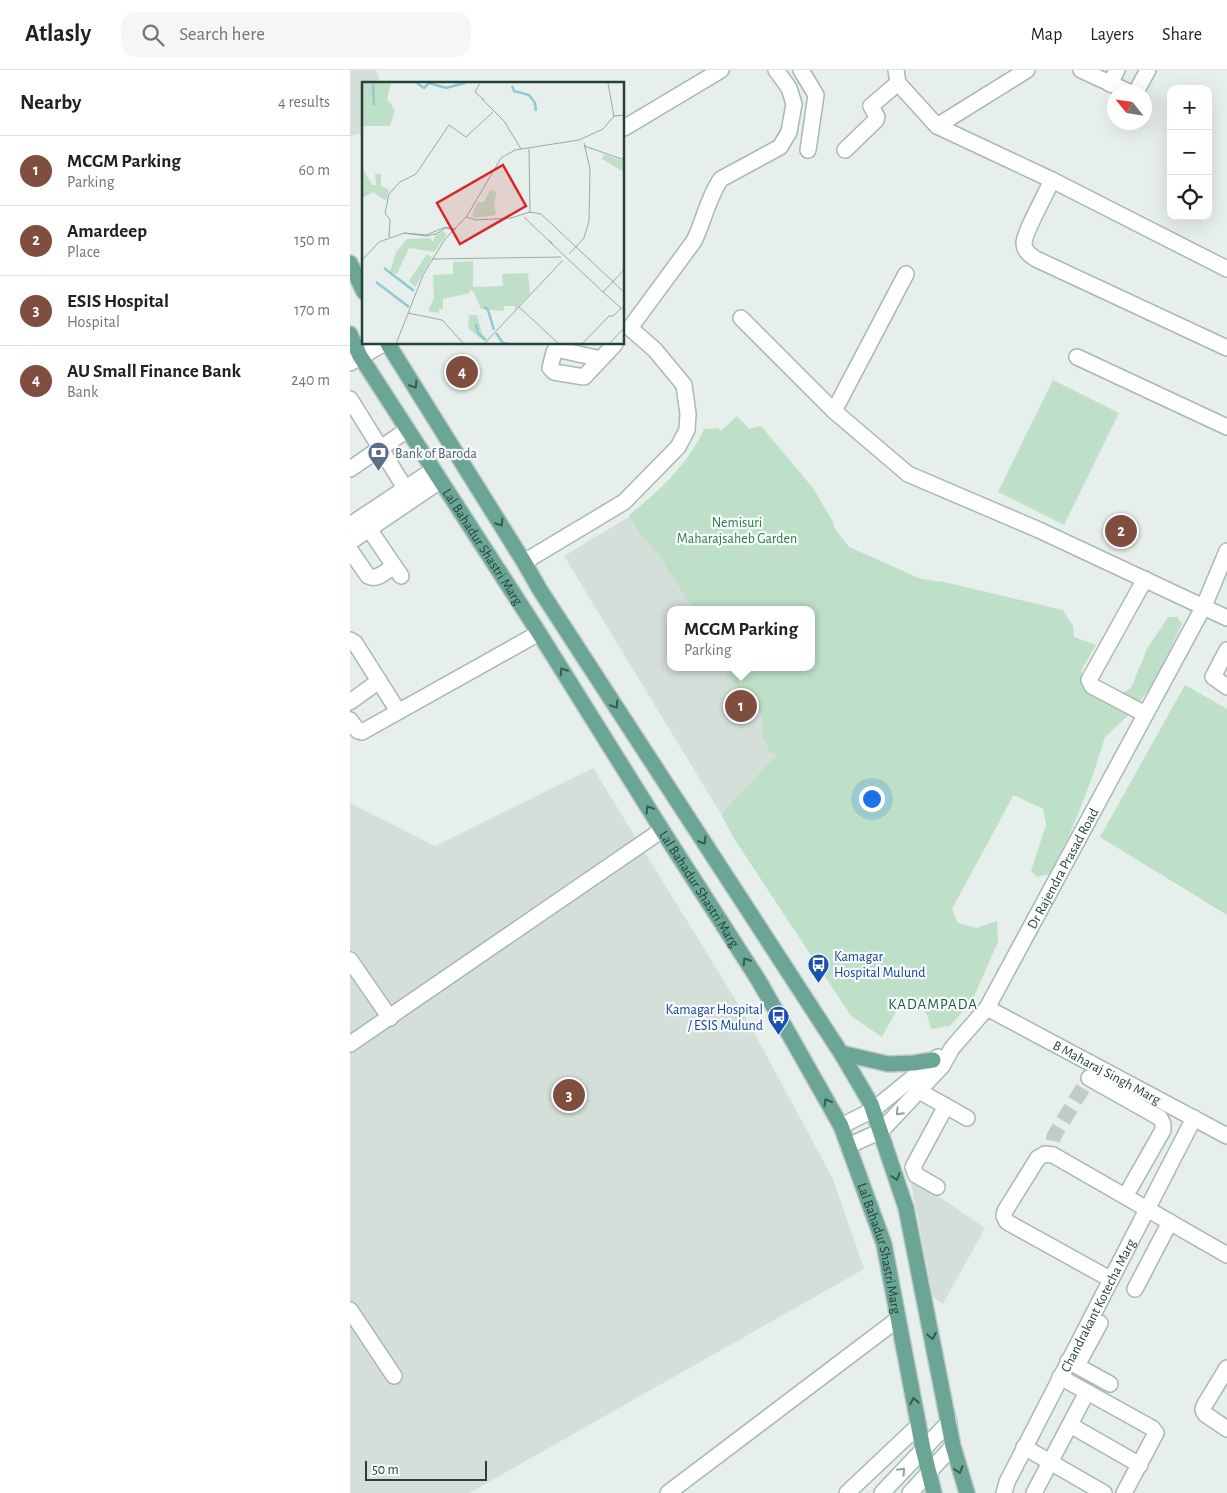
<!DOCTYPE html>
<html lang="en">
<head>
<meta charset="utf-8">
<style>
  :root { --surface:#fff; --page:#f6f6f6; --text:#202124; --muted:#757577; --line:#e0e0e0; --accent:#7f4e3f }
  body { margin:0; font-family:"Alegreya Sans",sans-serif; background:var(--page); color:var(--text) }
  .controls { position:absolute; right:15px; top:15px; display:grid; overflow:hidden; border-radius:10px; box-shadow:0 5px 20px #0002 }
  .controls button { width:45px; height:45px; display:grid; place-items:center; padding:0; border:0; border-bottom:1px solid var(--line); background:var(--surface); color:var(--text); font:25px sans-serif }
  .compass { position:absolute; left:757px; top:15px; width:45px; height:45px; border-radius:50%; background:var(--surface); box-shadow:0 5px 20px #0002; rotate:300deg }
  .scale { position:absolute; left:15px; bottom:12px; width:122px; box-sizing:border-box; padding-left:5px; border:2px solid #24423a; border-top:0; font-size:14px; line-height:18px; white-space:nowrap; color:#24423a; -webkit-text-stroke:4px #f7fbf9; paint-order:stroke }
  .you { position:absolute; left:521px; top:728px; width:18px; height:18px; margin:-12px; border:4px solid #fff; border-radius:50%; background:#1a73e8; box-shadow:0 0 0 8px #1a73e833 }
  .badge { display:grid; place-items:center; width:32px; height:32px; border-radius:50%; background:var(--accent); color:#fff; font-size:16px; font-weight:700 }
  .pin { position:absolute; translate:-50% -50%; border:2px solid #fff; box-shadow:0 1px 5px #0006 }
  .popup { position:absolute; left:317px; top:536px; width:148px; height:65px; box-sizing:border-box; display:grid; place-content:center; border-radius:10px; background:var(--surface); filter:drop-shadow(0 1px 4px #0005); font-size:16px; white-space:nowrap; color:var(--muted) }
  .popup b { font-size:19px; color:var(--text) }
  .popup::after { content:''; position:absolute; left:50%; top:100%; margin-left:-10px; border:10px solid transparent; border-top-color:var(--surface) }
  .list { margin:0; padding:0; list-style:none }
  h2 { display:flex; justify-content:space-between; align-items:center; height:65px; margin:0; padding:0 20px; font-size:21px }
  h2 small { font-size:16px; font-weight:400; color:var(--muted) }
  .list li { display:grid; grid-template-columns:32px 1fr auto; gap:15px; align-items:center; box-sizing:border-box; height:70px; padding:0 20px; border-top:1px solid var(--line) }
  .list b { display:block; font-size:19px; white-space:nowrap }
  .list p { margin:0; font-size:16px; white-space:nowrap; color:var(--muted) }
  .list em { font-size:16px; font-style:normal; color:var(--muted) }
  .icon { flex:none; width:28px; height:28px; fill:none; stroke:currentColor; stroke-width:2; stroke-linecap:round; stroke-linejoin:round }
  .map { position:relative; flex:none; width:877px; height:1423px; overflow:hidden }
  header { display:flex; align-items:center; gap:30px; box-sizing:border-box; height:70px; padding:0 25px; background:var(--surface); border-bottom:1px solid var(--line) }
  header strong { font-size:24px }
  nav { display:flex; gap:28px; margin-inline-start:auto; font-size:18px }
  .search { width:350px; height:45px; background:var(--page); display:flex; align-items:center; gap:12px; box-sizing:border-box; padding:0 18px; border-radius:15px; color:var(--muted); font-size:19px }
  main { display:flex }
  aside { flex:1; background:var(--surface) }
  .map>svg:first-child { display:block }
  .built { fill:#d4dfda }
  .green { fill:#bfe0c8 }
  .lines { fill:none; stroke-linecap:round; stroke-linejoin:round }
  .street-tunnel { stroke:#bfccc8; stroke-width:15; stroke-dasharray:15 8; stroke-linecap:butt }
  .street-casing { stroke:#a8b8b2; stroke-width:18 }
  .secondary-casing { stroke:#a4bbb3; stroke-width:18 }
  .primary-casing { stroke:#c2cac8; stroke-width:18 }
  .street { stroke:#fff; stroke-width:15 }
  .secondary { stroke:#fff; stroke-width:15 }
  .primary { stroke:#6aa596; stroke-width:15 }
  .oneway { stroke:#365b51 }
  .oneway2 { stroke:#92a09c }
  .labels { text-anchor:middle; stroke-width:4.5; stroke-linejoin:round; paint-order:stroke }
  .service-label { font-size:14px; fill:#4e5e75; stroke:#f7fbf9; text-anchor:start }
  .park-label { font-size:14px; fill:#2d7a4b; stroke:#f7fbf9 }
  .street-label { font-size:14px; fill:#24423a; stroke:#f7fbf9 }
  .transit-label { font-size:14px; fill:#164399; stroke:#f7fbf9; text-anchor:start }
  .neighbourhood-label { font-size:15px; letter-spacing:1px; fill:#1f5548; stroke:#f7fbf9 }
  .inset-river { fill:none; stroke:#8ec9d4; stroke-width:2.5 }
  .inset-road { fill:none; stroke:#98aaa4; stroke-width:1 }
  .view { fill:#d62828; fill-opacity:0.15; stroke:#d62828; stroke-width:2.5 }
  .inset-edge { fill:none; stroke:#24423a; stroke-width:2.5 }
</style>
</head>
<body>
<header>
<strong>Atlasly</strong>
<div class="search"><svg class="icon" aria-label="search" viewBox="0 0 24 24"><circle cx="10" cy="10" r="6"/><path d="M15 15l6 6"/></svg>Search here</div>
<nav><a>Map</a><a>Layers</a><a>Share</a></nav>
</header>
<main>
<aside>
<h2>Nearby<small>4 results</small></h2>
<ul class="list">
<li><span class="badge">1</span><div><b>MCGM Parking</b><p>Parking</p></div><em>60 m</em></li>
<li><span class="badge">2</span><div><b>Amardeep</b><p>Place</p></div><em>150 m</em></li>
<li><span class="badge">3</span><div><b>ESIS Hospital</b><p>Hospital</p></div><em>170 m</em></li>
<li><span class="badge">4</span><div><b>AU Small Finance Bank</b><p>Bank</p></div><em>240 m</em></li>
</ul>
</aside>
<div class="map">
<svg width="877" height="1423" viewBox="0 0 877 1423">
  <rect width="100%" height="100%" fill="#e6efeb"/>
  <g class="built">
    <polygon points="0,0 26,0 31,14 14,14 14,62 0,66"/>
    <polygon points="287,442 349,540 321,540 321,597 386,597 436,675 371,744 214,486"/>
    <polygon points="243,698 393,942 483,1109 514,1199 119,1423 0,1423 0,733 85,776"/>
    <polygon points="560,1107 635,1158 593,1234 583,1227"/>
  </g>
  <g class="green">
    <polygon points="703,310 769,343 714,455 648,422"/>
    <path d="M387,346L399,359L411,356L463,418L483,452L485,459L499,477L571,509L594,512L713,540L723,556L724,567L746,575L731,601L741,617L762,629L781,618L797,579L818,547H827L832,554L804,613L781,643L755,667L742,708L720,764L700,804L687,807L681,801L696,755L693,739L666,726H663L602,839L608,853L626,858L647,851L648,872L622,931L600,956L581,959L577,945L566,931L553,929L532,967L501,946L383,767L371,744L427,684L420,682L412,666L413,647L377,605L375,597H461V540H344L308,484L288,461L279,445C309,421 338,395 354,359L368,358L371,361Z"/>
    <polygon points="835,615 877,639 877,845 750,767"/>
  </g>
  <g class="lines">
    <polyline class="street-tunnel" points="703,1071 704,1066 737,1011"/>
    <defs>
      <g id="street">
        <polyline points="451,0 466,25 458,80"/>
        <polyline points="546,0 548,13 587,56"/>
        <polyline points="677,0 587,56 702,110 877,199"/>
        <polyline points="731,0 779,22"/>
        <polyline points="760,14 767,0"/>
        <polyline points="784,22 786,22 798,0"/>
        <polyline points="274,58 371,0"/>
        <polyline points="495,80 526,50 527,47 521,36 548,13"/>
        <path d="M702,110C697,122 674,163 674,173C674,181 680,185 686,189L877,278"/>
        <polyline points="556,204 484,341 558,404 689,460 877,548"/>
        <polyline points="391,248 484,341"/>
        <polyline points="727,287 877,357"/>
        <polyline points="251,289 206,279 204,282 200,298 204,302 234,307 265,274"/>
        <polyline points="0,293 33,274"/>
        <polyline points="0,329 55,418"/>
        <polyline points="0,399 57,360"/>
        <polyline points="0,455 83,400"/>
        <polyline points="19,459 51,506"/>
        <polyline points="0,472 90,411"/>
        <path d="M0,480L18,506C27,511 36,501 44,496"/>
        <path d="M174,492L274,432L328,377L337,360L338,344L334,315L305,280L280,258L344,171C354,151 358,127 371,109L430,77L439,62L444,34L439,18L426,0"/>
        <polyline points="795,509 739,610 742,616 795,644"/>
        <polyline points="0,570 5,573 48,641"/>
        <polyline points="877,580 863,607 877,617"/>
        <polyline points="0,632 29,611"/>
        <polyline points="0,650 8,661 12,662 189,563"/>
        <polyline points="0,890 40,948"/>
        <path id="s1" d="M637,938L877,1066"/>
        <polyline points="0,974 312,760"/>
        <polyline points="739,1008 810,1048 813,1054 813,1060 780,1118"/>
        <polyline points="569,1021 617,1048"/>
        <polyline points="587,1117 566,1105 563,1097 596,1036"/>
        <polyline points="760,1209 657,1152 654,1146 655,1141 688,1088 695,1084 703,1085 877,1185"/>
        <polyline points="785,1219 820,1152"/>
        <polyline points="0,1240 44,1306"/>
        <polyline points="730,1290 750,1253"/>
        <polyline points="718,1291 760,1314"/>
        <polyline points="877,1298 854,1336 853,1340 855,1344 877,1359"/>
        <polyline points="710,1307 802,1358 806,1363 774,1423"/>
        <polyline points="720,1355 790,1395"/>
        <polyline points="674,1377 754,1423"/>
        <polyline points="318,1423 548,1249"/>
        <polyline points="497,1423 568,1356"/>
        <path id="s2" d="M654,1423L657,1412L844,1048"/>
        <polyline points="684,1423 737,1322"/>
      </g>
      <g id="secondary">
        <polyline points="491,1056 523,1040 588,987"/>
        <path id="s3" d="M498,1076L531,1061L592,996L602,978L637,938L854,536L877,481"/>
        <polyline points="532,1423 599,1352"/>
        <polyline points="560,1423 603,1376"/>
      </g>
      <g id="primary">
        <polyline points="0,193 14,222"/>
        <path id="s4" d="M0,264L10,286L189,563L312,760L409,911L491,1056L534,1174L573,1379L584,1423"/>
        <polyline points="38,274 174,492 190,520 491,983 521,1034 556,1138 603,1376 617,1423"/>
        <polyline points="491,983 538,994 564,993 583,990"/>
      </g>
    </defs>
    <use href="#street" class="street-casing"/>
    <use href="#secondary" class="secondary-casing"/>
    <use href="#primary" class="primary-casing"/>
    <use href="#street" class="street"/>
    <use href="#secondary" class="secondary"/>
    <use href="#primary" class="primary"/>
  </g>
  <defs><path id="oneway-chevron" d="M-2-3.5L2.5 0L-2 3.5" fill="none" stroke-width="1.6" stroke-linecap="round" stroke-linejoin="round" transform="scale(1.25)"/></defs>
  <g class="oneway">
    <use href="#oneway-chevron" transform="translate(64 315) rotate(58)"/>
    <use href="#oneway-chevron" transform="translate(150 453) rotate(58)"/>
    <use href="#oneway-chevron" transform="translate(213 601) rotate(-122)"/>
    <use href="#oneway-chevron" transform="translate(265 635) rotate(57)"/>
    <use href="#oneway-chevron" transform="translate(299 739) rotate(-122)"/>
    <use href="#oneway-chevron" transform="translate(353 771) rotate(58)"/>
    <use href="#oneway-chevron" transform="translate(396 891) rotate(-123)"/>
    <use href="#oneway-chevron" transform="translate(477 1032) rotate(-119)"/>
    <use href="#oneway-chevron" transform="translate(546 1107) rotate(72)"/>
    <use href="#oneway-chevron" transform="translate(582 1266) rotate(79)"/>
    <use href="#oneway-chevron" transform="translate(564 1331) rotate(-100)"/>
    <use href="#oneway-chevron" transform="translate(609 1400) rotate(72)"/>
  </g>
  <g class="oneway2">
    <use href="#oneway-chevron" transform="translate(549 1042) rotate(133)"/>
    <use href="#oneway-chevron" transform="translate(552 1401) rotate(-47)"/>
  </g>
  <defs>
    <symbol id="bank-pin" viewBox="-11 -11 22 30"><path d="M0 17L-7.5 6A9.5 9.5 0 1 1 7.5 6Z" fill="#5c6f8a" stroke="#f7fbf9"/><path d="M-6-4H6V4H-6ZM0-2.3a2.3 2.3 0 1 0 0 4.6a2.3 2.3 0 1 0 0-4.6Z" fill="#fff"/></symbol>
    <symbol id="bus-pin" viewBox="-11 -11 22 30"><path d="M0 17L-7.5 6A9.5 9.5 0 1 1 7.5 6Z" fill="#1a4fb4" stroke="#f7fbf9"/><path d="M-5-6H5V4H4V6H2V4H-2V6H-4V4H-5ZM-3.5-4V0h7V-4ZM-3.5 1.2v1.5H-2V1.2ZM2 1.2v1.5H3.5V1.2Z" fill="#fff"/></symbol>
  </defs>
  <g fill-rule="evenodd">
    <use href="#bank-pin" x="16" y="370" width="25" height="34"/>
    <use href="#bus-pin" x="456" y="882" width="25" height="34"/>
    <use href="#bus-pin" x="416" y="934" width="25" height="34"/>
  </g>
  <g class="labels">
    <g class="service-label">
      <text x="45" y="388">Bank of Baroda</text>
    </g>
    <g class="park-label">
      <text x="387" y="457">Nemisuri<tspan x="387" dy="16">Maharajsaheb Garden</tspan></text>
    </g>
    <g class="street-label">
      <text dy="5" stroke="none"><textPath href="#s4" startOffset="251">Lal Bahadur Shastri Marg</textPath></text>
      <text dy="5" stroke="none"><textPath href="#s3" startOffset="358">Dr Rajendra Prasad Road</textPath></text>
      <text dy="5" stroke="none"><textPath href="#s4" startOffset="656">Lal Bahadur Shastri Marg</textPath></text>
      <text dy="5" stroke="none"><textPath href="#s1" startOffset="136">B Maharaj Singh Marg</textPath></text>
      <text dy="5" stroke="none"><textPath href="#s4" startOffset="1061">Lal Bahadur Shastri Marg</textPath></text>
      <text dy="5" stroke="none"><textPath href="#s2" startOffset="210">Chandrakant Kotecha Marg</textPath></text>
    </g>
    <g class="transit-label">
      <text x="484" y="891">Kamagar<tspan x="484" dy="16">Hospital Mulund</tspan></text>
      <text x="413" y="944" text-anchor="end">Kamagar Hospital<tspan x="413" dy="16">/ ESIS Mulund</tspan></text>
    </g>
    <g class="neighbourhood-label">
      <text x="583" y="939">KADAMPADA</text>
    </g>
  </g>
  <g transform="translate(12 12)">
    <rect width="262" height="262" fill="#e6efeb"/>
    <path d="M0,1H29L25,17L33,28L28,44H2L0,47ZM242,72L262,79V90L240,77ZM0,86L10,103H14L13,92H19V104L27,108L24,119L11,110L0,116ZM128,108L135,110L132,119L134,133L112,136L110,132L116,120H122ZM81,149L85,152L72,170L47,166L35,192L28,190L34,170L45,157L68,156L71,160L73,154ZM65,172L70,176L53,205L47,199ZM111,179V205L141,204L140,192L166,191L168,212L153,228V224H142V229L119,227L112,210L108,208L107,211L81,217V227H77V231L66,229L72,216L71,193L91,192V180ZM107,233H115L122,259L106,246Z" fill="#bfe0c8"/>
    <path class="inset-river" d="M55,1L62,6L67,1L84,6L103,1M11,2L12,23M150,4L152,9L167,13L173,21L174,29M22,186L52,209M14,200L47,225M122,225L126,228L132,248M114,242L116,251L124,258M134,251L141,261L147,262"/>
    <path class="inset-road" d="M118,1L113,10L122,18M246,1L252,35M120,17L142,39L159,67M87,43L104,55L131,30M222,64L263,78M167,67L168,131M104,135L114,138L150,136M162,135L185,157M149,136L168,130L179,132L263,211M93,148L84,146L74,152L64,154L42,151L64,153L84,145L94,147M27,155L28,138L23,131L27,112L38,100L54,92L87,43M185,157L189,160L191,163ZM191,163L241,210L263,187M207,172L222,156L227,139L228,87L222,61M70,177L199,175M0,178L17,160L42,151M241,210L259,226M157,225L197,262M46,231L80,238L102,262M34,262L61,193L83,157L105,134L139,76L153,68L217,58L241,47L252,34L263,33M122,262L201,178M220,262L247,234H251L263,223M247,262L263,245"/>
    <path class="view" d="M141,83L164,124L98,162L75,121Z"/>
    <rect width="262" height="262" class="inset-edge"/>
  </g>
</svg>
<div class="controls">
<button>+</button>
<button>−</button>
<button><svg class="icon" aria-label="locate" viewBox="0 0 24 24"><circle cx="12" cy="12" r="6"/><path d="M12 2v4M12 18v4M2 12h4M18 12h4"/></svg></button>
</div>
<svg class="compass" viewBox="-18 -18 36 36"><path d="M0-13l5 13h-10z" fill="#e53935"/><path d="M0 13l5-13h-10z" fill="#757577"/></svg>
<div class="scale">50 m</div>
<div class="you"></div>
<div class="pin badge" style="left:391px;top:636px">1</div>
<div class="popup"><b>MCGM Parking</b>Parking</div>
<div class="pin badge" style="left:771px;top:461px">2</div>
<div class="pin badge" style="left:219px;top:1025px">3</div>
<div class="pin badge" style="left:112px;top:302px">4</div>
</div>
</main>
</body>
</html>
